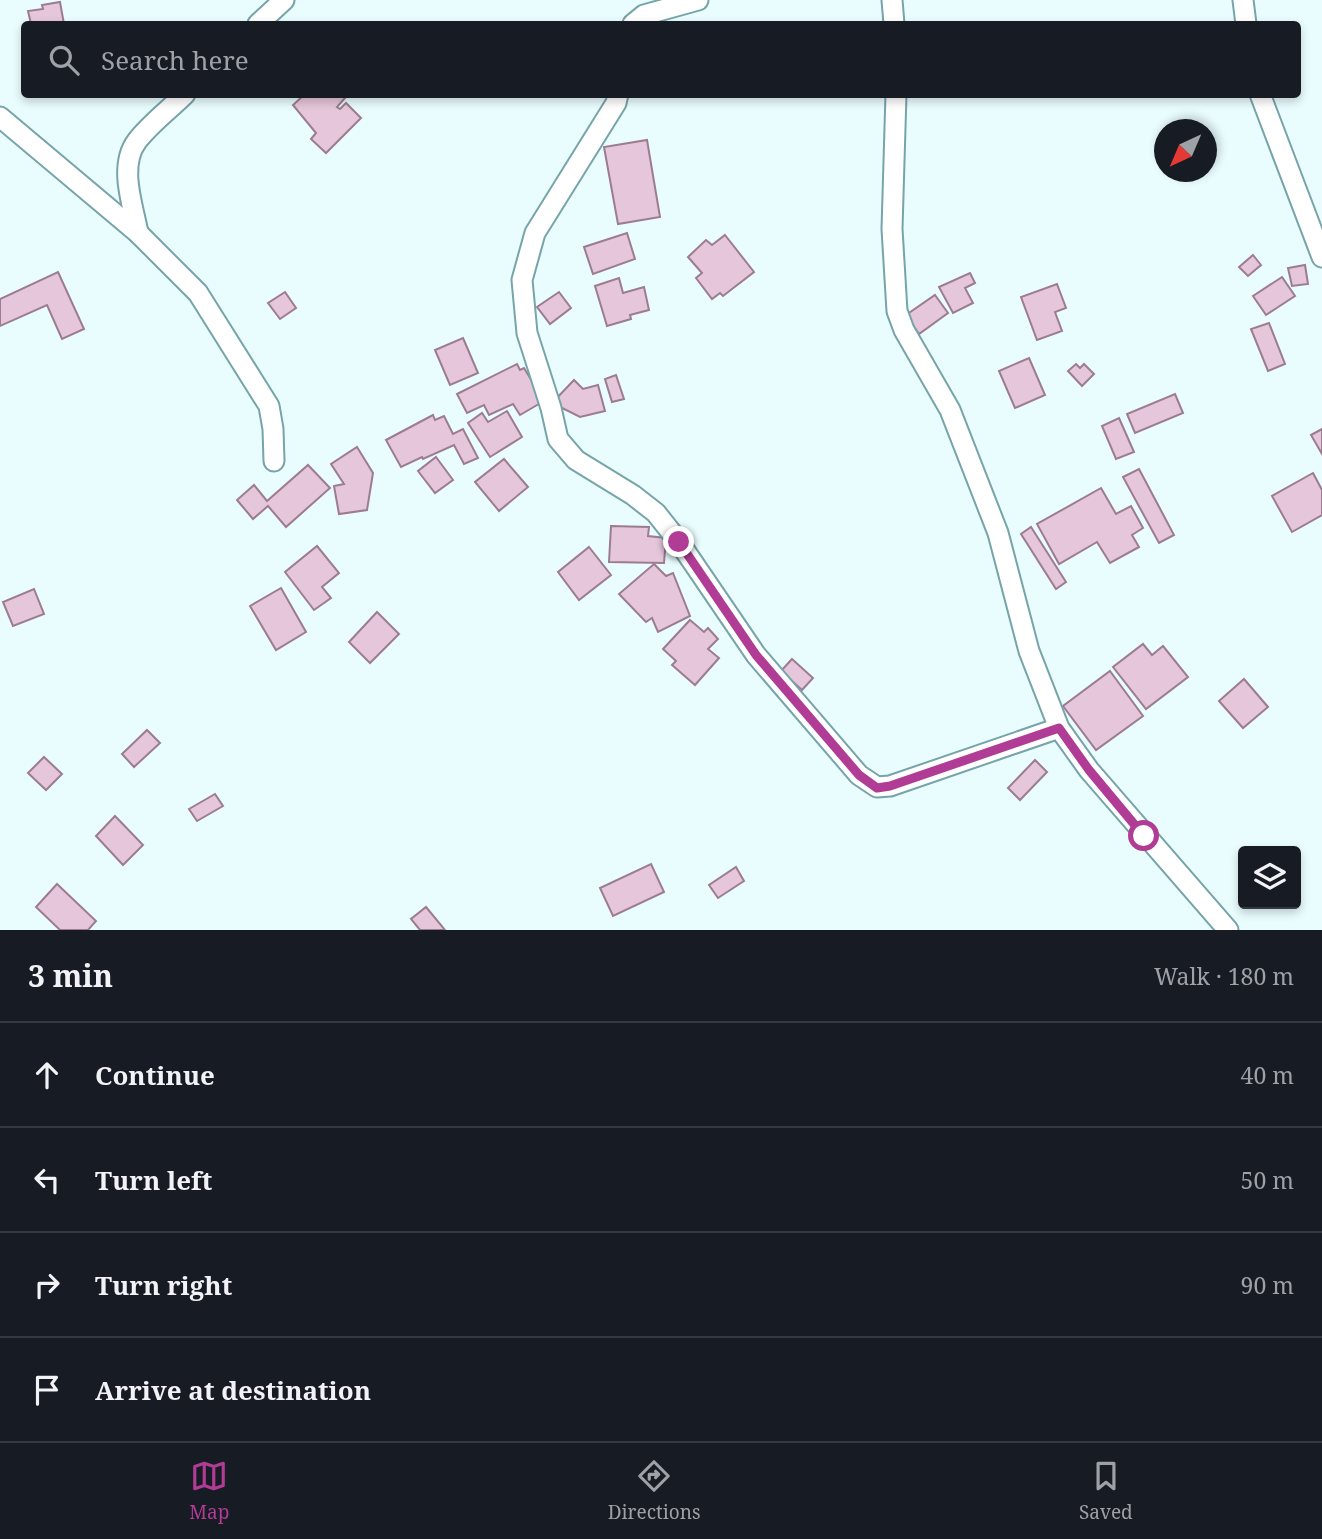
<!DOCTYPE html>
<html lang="en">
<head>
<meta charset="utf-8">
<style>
  :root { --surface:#171b24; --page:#20242c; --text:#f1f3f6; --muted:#9ea1a6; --line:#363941; --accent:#b03c95 }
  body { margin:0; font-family:"Noto Serif",serif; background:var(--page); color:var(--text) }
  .controls { position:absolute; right:21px; bottom:21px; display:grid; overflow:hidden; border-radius:7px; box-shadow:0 4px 10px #0003 }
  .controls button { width:63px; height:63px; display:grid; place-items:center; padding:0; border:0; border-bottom:2px solid var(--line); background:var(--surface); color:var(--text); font:35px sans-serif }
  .compass { position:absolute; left:1154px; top:119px; width:63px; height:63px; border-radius:50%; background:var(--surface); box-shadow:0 4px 10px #0003; rotate:224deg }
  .stop { position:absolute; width:21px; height:21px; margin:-16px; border:5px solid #b03c95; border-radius:50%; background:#fff }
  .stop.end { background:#b03c95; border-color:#fff; box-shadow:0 2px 7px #0008 }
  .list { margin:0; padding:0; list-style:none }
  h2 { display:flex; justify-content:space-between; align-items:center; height:91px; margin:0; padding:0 28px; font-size:30px }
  h2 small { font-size:23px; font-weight:400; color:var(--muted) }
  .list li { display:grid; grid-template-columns:46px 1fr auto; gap:21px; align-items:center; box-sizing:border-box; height:105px; padding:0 28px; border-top:2px solid var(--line) }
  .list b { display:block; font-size:26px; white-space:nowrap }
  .list em { font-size:23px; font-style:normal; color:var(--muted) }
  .icon { flex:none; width:38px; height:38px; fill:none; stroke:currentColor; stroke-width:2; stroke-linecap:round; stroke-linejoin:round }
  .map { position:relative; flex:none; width:1322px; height:930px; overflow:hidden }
  .search { position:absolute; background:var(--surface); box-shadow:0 4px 10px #0003; left:21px; right:21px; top:21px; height:77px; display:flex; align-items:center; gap:18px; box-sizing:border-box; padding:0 24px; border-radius:7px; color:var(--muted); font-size:26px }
  .sheet { height:511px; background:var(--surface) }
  nav { display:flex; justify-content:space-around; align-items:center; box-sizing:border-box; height:98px; border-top:2px solid var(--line); background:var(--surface); font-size:19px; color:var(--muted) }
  nav a { display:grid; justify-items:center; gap:4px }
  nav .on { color:var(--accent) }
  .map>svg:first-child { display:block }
  .building { fill:#e5c6da; stroke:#9c7c92; stroke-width:2 }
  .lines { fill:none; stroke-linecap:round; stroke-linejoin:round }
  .minor-casing { stroke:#76a4a9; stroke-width:23 }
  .minor { stroke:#fff; stroke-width:19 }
  .route { stroke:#b03c95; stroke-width:9 }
</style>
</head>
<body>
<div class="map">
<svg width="1322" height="930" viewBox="0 0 1322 930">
  <rect width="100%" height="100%" fill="#e9fcfe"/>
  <g class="building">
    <polygon points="60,2 64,24 31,24 28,11 43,9 42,5"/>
    <polygon points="305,94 341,94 345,98 337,107 340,109 346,103 361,118 326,153 311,139 316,133 293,105"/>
    <polygon points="647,140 660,217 618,224 604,147"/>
    <polygon points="627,233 635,259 593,274 584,247"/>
    <polygon points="725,235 754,272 723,296 720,293 712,299 696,278 702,273 688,257 706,240 712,245"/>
    <polygon points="1253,255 1261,265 1248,276 1239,267"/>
    <polygon points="1305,265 1308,284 1292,286 1288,268"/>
    <polygon points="58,272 84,329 62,339 47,305 0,326 0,299"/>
    <polygon points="970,273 975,283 965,288 973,303 953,313 939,287"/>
    <polygon points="1282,277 1295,296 1266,315 1253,296"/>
    <polygon points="619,278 623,293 644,287 649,310 630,315 631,319 607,326 595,286"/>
    <polygon points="1057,284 1066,308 1055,312 1062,331 1037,340 1021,297"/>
    <polygon points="285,292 296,308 280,319 268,303"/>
    <polygon points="559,292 571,308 550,324 537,307"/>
    <polygon points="935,295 948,313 919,334 906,315"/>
    <polygon points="1269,323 1285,364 1268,371 1251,329"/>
    <polygon points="463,338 478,373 450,385 435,350"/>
    <polygon points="1029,358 1045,395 1015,408 999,371"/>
    <polygon points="517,364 520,370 524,368 544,401 520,415 513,404 489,415 484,405 467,413 457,394"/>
    <polygon points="1076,364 1080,368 1084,364 1094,374 1082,386 1068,371"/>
    <polygon points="616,375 624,399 612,402 605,379"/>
    <polygon points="574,380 583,389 598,385 605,411 580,417 552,403"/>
    <polygon points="1175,394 1183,413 1135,433 1127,414"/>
    <polygon points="507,411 522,437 490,457 468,423 482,413 488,422"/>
    <polygon points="433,415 435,420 444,416 453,434 463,429 478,458 464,464 454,445 423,459 422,457 401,467 386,440"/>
    <polygon points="1119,418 1134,452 1116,459 1102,426"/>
    <polygon points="1322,429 1322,454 1311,435"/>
    <polygon points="357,447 373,473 367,510 339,514 334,486 344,484 331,464"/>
    <polygon points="436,457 453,480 435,493 418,471"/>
    <polygon points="504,459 528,487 499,511 475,482"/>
    <polygon points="308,465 330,488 286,527 268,506 253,519 237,500 254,485 267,501"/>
    <polygon points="1139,469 1174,535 1159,543 1123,477"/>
    <polygon points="1313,473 1322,490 1322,515 1292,532 1272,496"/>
    <polygon points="1101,488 1116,514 1131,506 1143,528 1132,535 1139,547 1110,563 1097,542 1059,564 1037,524"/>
    <polygon points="611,526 649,527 648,536 666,538 664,563 609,562"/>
    <polygon points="1031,527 1066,582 1056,589 1021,534"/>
    <polygon points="317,546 339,573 322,587 331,598 314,610 285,572"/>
    <polygon points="589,547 611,575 579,600 558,572"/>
    <polygon points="654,564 666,576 673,573 690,616 658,632 652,618 646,622 619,594"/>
    <polygon points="281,588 306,632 276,650 250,606"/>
    <polygon points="34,589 44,614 13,626 3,602"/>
    <polygon points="377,612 399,634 370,663 349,642"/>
    <polygon points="690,620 704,632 708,628 718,639 708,649 719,658 695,685 672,665 676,661 663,649"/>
    <polygon points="1143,644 1152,655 1163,646 1188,677 1146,709 1113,667"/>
    <polygon points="792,659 813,678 802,690 781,671"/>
    <polygon points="1110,671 1143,716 1096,750 1063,706"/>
    <polygon points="1244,679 1268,707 1243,728 1219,701"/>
    <polygon points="147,730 160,743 134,767 122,754"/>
    <polygon points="44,757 62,774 46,790 28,773"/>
    <polygon points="1035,760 1047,772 1020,800 1008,788"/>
    <polygon points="215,794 223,806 197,821 189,809"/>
    <polygon points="115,816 143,845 123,865 96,836"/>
    <polygon points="651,864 664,892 613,916 600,888"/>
    <polygon points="736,867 744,881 718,898 709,885"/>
    <polygon points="57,884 96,921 88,930 60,930 36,907"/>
    <polygon points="426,907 445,930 420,930 411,919"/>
  </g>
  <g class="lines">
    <defs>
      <g id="minor">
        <polyline points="892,0 894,24"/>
        <polyline points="1243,0 1246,24"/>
        <polyline points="258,24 284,0"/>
        <polyline points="633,24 644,15 698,0"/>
        <polyline points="618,94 616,103 535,233 522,280 527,333 551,408 558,439 576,460 633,495 656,513 679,542 756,655 859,775 877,787 890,786 1059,728"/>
        <polyline points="896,94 892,229 897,311 904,330 950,410 998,533 1029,651 1059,728 1089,770 1228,930"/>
        <polyline points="1260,94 1322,257"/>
        <polyline points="0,117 138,233 198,293 269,406 273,429 274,461"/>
        <path d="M138,233C133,205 118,166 137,141C150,124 170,109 185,94"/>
      </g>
    </defs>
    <use href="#minor" class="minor-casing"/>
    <use href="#minor" class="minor"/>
  </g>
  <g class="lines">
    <polyline class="route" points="679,542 756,655 859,775 877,788 890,786 1059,728 1089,770 1144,836"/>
  </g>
</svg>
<div class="controls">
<button><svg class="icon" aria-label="layers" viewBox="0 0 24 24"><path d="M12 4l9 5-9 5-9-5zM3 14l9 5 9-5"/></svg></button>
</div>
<svg class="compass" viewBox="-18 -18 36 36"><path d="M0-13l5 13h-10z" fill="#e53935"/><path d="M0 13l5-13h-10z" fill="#9ea1a6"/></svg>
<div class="stop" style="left:1144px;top:836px"></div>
<div class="stop end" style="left:679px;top:542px"></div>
<div class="search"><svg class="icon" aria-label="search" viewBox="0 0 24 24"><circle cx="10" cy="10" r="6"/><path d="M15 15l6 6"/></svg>Search here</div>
</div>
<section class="sheet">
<h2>3 min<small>Walk · 180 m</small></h2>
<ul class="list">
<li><svg class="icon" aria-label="ahead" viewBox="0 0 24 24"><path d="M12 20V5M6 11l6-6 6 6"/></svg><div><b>Continue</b></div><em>40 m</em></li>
<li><svg class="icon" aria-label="left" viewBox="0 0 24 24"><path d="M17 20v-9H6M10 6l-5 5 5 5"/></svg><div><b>Turn left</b></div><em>50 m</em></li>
<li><svg class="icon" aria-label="right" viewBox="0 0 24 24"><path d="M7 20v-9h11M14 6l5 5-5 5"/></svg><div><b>Turn right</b></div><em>90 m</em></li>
<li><svg class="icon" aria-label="arrive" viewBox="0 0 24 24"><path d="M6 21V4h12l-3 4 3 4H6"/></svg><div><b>Arrive at destination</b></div></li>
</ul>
</section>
<nav>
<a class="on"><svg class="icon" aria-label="map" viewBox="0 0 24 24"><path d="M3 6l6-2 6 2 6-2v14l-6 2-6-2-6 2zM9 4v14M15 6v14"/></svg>Map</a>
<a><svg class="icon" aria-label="directions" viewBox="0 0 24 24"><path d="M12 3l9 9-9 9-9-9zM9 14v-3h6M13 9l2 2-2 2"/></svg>Directions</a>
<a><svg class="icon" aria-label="saved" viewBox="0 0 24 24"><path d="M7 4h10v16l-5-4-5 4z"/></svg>Saved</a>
</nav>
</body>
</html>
